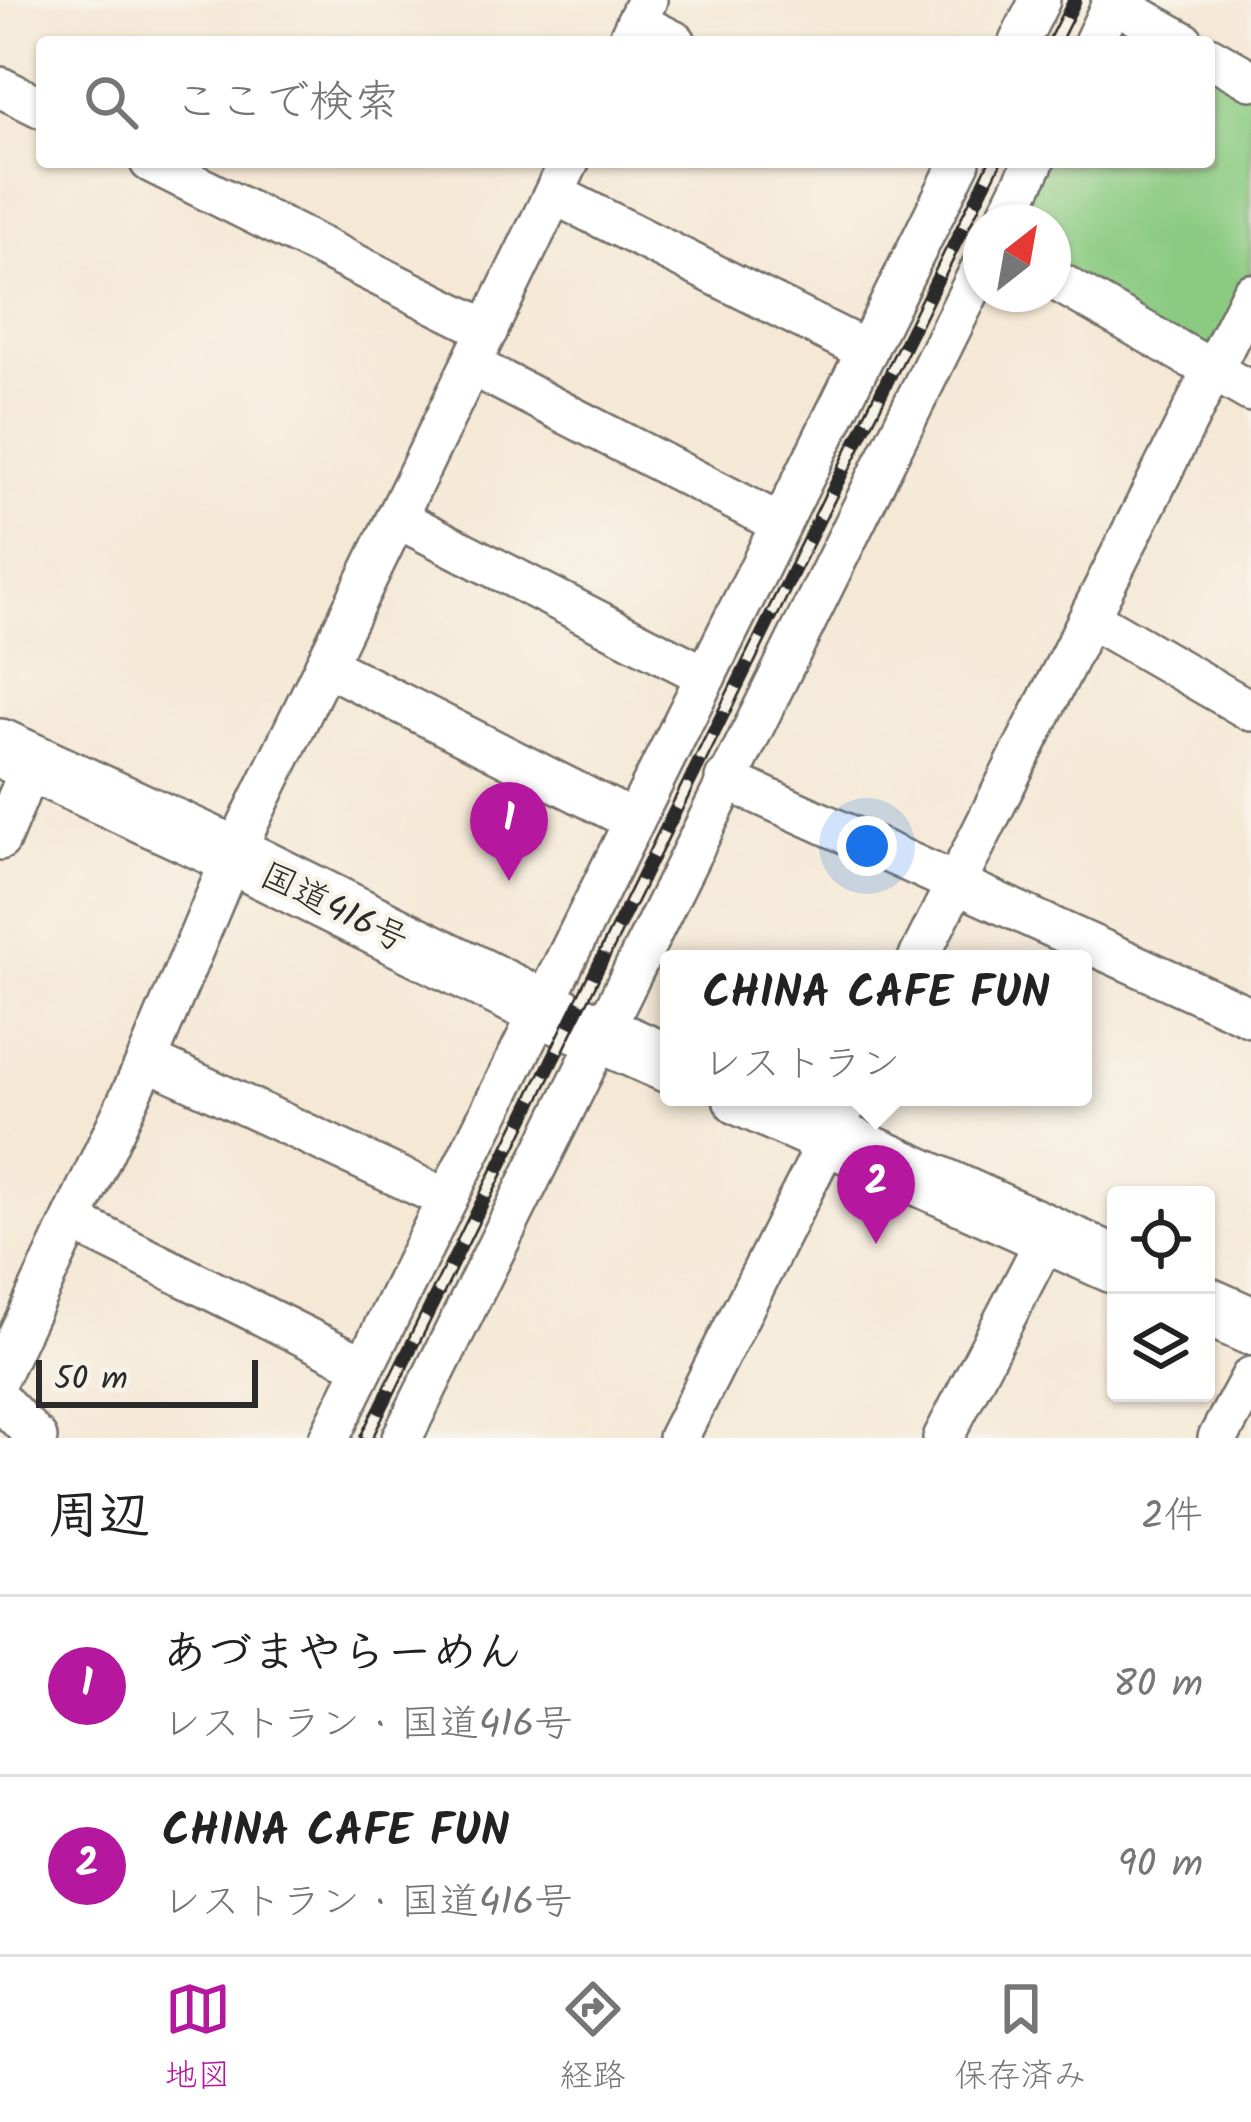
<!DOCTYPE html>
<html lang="ja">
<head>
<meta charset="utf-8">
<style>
  :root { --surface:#fff; --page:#f2f2f2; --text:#222; --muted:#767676; --line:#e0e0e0; --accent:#b5179e }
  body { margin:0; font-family:Kalam,"Klee One",sans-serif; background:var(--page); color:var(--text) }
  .controls { position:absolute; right:36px; bottom:36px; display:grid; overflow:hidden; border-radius:12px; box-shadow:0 3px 9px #0004 }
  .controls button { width:108px; height:108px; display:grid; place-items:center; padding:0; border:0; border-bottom:3px solid var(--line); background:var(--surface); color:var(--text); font:60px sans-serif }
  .compass { position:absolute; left:963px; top:204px; width:108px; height:108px; border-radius:50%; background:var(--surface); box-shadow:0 3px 9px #0004; rotate:31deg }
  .scale { position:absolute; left:36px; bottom:30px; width:222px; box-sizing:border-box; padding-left:12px; border:6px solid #2b2b2b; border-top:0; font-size:33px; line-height:42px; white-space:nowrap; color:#2b2b2b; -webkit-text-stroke:9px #f7f3e8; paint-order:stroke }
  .you { position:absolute; left:867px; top:846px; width:42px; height:42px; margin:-30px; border:9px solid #fff; border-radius:50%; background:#1a73e8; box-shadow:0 0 0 18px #1a73e833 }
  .badge { display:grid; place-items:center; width:78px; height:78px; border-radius:50%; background:var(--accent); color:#fff; font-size:39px; font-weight:700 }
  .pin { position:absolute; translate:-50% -99px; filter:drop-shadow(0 3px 6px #0008) }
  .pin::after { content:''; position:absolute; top:63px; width:42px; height:36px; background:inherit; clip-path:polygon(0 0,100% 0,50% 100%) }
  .popup { position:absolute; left:660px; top:950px; width:432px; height:156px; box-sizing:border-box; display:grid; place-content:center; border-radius:12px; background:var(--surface); filter:drop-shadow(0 3px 9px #0005); font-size:39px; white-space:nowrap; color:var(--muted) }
  .popup b { font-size:45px; color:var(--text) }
  .popup::after { content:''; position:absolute; left:50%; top:100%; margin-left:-24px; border:24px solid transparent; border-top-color:var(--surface) }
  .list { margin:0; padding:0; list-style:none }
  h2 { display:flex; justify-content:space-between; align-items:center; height:156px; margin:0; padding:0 48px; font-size:51px }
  h2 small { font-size:39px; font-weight:400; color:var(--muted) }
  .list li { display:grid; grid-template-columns:78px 1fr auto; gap:36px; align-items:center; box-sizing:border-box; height:180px; padding:0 48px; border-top:3px solid var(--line) }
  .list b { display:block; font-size:45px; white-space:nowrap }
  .list p { margin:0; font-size:39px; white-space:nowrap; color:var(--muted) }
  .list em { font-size:39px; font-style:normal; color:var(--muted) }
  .icon { flex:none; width:66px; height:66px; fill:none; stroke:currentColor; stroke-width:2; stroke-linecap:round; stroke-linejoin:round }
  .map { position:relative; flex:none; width:1251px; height:1438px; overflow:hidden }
  .search { position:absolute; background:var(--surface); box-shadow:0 3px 9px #0004; left:36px; right:36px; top:36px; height:132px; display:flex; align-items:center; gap:30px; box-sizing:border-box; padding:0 42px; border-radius:12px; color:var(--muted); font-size:45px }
  .sheet { height:516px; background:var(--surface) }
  nav { display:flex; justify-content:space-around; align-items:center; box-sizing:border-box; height:168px; border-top:3px solid var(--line); background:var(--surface); font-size:33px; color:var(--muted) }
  nav a { display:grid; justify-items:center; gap:6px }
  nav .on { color:var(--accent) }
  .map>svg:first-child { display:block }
  .green { fill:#8aca81; stroke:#5a7a56; stroke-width:3 }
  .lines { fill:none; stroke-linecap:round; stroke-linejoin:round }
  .minor-casing { stroke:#726d66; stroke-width:44 }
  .highway-casing { stroke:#726d66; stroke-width:62 }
  .minor { stroke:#fff; stroke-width:39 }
  .highway { stroke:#fff; stroke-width:57 }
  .rail-casing { stroke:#2b2b2b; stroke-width:14 }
  .rail { stroke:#f7f3e8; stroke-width:9; stroke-dasharray:27; stroke-linecap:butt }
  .labels { text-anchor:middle; stroke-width:9; stroke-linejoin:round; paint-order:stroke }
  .street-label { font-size:36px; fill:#2b2b2b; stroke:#f7f3e8 }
</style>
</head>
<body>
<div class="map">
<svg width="1251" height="1438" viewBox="0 0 1251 1438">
  <rect width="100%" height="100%" fill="#f7f3e8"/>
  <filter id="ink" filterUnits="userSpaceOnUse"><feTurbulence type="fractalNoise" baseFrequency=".00833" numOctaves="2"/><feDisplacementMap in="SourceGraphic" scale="24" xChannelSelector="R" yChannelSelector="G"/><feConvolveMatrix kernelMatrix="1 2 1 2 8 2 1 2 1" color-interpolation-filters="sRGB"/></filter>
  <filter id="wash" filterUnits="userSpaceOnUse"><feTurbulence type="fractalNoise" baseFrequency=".004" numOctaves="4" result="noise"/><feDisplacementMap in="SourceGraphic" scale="48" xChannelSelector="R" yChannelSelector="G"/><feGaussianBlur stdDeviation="2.7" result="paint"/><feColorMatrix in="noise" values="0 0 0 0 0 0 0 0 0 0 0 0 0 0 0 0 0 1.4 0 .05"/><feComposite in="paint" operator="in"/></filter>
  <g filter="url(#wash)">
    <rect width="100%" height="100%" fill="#f5e8d5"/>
    <polygon class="green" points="1209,56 1251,80 1251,294 1213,370 1053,279 1053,222 1004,222 1034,162 1209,162"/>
  </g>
  <g filter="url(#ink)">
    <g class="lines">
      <defs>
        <g id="minor">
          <polyline points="1113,2 1184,42"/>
          <polyline points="636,22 676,42"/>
          <polyline points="627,42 647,0"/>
          <polyline points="1019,42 1040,0"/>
          <polyline points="1094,42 1114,0"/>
          <polyline points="1209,56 1251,80"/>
          <polyline points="0,87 42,108"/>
          <polyline points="150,162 488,330"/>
          <polyline points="554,194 867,351"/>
          <polyline points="1004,222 1034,162"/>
          <polyline points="1053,279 1251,392"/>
          <polyline points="471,365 781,524"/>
          <polyline points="397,518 706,676"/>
          <polyline points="1090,618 1251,711"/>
          <polyline points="325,665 634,821"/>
          <polyline points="725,779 1251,1017"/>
          <polyline points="0,840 32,763"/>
          <polyline points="918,959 1251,294"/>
          <polyline points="147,1060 447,1199"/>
          <polyline points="72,1221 364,1366"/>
          <polyline points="0,1374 147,1060 233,855 569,162"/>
          <polyline points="0,1400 37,1438"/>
          <polyline points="329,1438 960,162"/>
          <polyline points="402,1438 981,268"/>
          <polyline points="678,1438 850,1097"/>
          <polyline points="943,1438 1048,1235"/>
          <polyline points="1218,1438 1251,1377"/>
        </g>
        <g id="highway">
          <polyline points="0,748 233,855 542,1008 669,1064"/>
          <polyline points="742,1097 1116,1265"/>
          <polyline points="1206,1306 1251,1326"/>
        </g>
      </defs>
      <use href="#minor" class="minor-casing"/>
      <use href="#highway" class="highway-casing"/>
      <use href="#minor" class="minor"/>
      <use href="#highway" class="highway"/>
      <defs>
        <g id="rail">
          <polyline points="1054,42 1075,0"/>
          <polyline points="366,1438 995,162"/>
        </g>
      </defs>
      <use href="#rail" class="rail-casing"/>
      <use href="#rail" class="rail"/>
    </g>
  </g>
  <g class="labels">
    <g class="street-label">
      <text transform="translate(335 906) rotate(26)" y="13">国道416号</text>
    </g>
  </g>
</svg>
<div class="controls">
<button><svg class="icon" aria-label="locate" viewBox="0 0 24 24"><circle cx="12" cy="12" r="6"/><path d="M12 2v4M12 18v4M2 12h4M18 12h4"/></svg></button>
<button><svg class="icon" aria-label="layers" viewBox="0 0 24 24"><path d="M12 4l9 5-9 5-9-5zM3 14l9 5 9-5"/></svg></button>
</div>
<svg class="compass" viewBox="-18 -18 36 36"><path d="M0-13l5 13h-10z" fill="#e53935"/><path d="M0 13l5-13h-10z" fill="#767676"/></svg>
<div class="scale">50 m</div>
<div class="you"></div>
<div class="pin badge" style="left:509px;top:881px">1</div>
<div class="pin badge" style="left:876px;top:1244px">2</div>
<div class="popup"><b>CHINA CAFE FUN</b>レストラン</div>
<div class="search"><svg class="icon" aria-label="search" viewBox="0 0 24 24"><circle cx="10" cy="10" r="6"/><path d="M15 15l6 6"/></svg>ここで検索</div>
</div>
<section class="sheet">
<h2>周辺<small>2件</small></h2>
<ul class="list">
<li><span class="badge">1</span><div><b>あづまやらーめん</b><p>レストラン · 国道416号</p></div><em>80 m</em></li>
<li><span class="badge">2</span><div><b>CHINA CAFE FUN</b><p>レストラン · 国道416号</p></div><em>90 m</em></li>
</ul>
</section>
<nav>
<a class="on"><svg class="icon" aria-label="map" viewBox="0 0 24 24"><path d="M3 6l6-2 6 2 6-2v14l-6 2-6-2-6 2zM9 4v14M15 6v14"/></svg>地図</a>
<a><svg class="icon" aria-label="directions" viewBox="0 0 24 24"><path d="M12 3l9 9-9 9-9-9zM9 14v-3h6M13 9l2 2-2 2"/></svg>経路</a>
<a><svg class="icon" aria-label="saved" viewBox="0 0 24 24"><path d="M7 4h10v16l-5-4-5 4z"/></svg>保存済み</a>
</nav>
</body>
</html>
